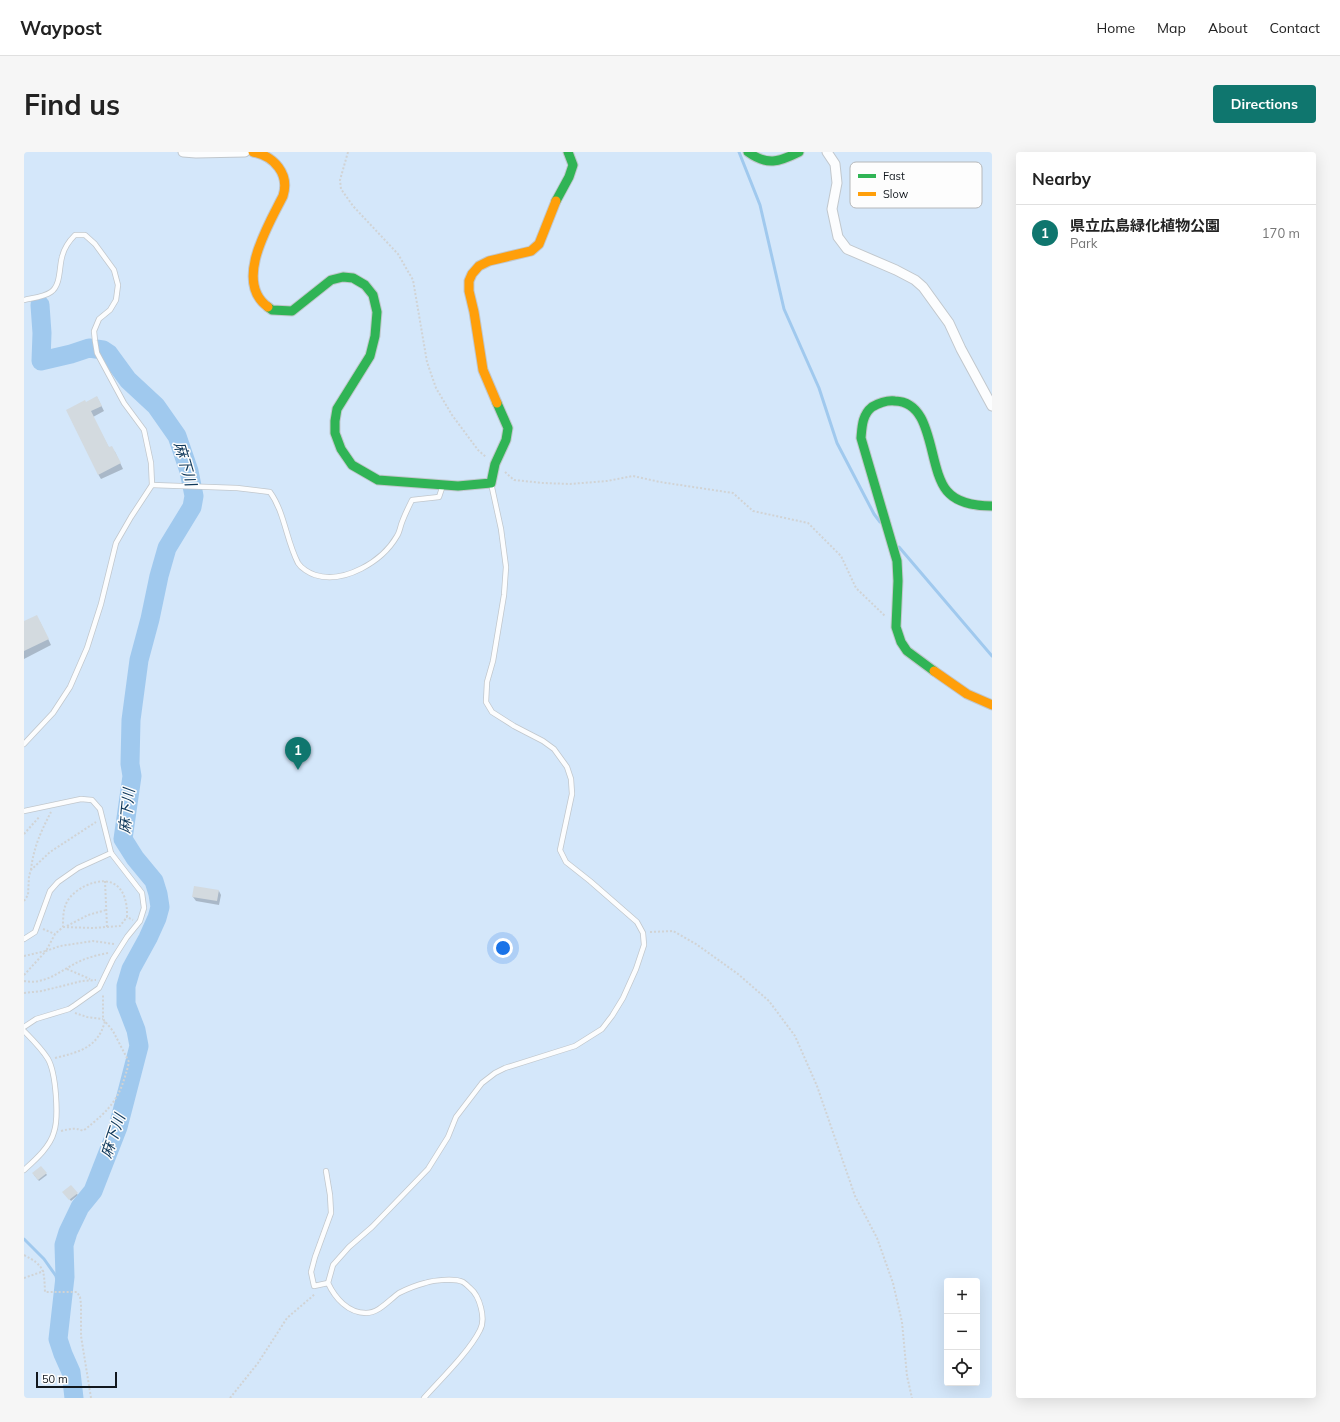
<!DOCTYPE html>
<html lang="en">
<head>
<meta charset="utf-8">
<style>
  :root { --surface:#fff; --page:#f6f6f6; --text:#222; --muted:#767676; --line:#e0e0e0; --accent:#0f766e }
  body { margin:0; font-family:Mulish,"Noto Sans JP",sans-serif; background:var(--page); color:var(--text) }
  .controls { position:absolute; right:12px; bottom:12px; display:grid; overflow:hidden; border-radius:4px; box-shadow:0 4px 16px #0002 }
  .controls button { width:36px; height:36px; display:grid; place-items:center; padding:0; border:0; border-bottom:1px solid var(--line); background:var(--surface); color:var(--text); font:20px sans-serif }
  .scale { position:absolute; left:12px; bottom:10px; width:81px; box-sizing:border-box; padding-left:4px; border:2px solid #12181e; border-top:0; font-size:11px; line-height:14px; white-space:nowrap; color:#12181e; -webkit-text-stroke:3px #fdfdfd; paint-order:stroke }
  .you { position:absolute; left:479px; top:796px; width:14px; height:14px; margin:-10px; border:3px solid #fff; border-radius:50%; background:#1a73e8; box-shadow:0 0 0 6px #1a73e833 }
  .badge { display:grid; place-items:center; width:26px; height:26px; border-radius:50%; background:var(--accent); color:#fff; font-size:13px; font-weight:700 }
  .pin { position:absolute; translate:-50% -33px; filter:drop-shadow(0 1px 2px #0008) }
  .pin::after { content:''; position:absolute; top:21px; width:14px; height:12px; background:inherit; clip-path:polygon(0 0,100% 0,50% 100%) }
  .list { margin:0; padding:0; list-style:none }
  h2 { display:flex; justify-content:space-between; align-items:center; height:52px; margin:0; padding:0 16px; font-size:17px }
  h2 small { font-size:13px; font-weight:400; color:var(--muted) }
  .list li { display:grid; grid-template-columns:26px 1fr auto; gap:12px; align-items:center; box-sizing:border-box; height:56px; padding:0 16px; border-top:1px solid var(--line) }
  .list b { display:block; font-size:15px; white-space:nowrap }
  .list p { margin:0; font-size:13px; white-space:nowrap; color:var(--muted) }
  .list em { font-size:13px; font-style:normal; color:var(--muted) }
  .icon { flex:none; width:22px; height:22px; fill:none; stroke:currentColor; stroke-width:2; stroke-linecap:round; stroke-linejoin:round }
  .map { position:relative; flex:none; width:968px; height:1246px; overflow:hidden; border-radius:4px }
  header { display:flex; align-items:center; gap:24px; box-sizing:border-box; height:56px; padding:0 20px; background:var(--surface); border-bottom:1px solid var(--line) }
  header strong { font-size:19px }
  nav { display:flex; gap:22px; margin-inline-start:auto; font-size:14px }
  .intro { display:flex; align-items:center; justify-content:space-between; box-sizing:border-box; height:96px; padding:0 24px }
  h1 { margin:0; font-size:28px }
  .button { padding:10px 18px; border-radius:4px; background:var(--accent); color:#fff; font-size:14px; font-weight:700 }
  main { display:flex; gap:24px; padding:0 24px }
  aside { flex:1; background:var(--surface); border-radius:4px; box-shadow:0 4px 16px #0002 }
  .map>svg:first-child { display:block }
  .green { fill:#d4e7fa; fill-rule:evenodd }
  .shadow { fill:#0003 }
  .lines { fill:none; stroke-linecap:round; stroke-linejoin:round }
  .stream { stroke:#a0c9ee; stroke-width:3 }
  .river { stroke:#a0c9ee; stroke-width:19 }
  .building { fill:#d3dadf }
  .lane-casing { stroke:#c1c7cc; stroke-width:6 }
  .street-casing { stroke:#c1c7cc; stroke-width:11 }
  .fast-casing { stroke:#c1c7cc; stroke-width:11 }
  .slow-casing { stroke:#c1c7cc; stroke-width:11 }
  .path { stroke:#d1d3d4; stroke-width:2; stroke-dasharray:2 2; stroke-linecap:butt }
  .lane { stroke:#fcfdfe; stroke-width:4.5 }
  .street { stroke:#fcfdfe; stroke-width:9 }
  .fast { stroke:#30b455; stroke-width:9 }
  .slow { stroke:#ff9f0a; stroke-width:9 }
  .labels { text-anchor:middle; stroke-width:3; stroke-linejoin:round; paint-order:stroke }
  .water-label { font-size:15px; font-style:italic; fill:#0f385a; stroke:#fdfdfd }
  .key { fill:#fdfdfd; stroke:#b6b8ba; stroke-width:1 }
  .key-label { font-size:11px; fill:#12181e }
</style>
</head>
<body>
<header>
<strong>Waypost</strong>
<nav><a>Home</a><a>Map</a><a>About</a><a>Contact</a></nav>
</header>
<div class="intro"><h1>Find us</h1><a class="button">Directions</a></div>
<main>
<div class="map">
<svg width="968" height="1246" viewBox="0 0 968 1246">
  <rect width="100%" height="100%" fill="#ecf2f7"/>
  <path class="green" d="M0,0H968V1246H0ZM923,1129H953V1231H923Z"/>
  <g class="shadow">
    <polygon points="73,245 80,259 69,265 85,296 91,300 99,317 77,327 74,322 62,251"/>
    <polygon points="0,470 16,470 27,493 0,507"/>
    <polygon points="195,739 197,743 195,753 172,749 169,745"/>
    <polygon points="17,1015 23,1023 15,1029 10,1023"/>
    <polygon points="41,1041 53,1042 54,1043 47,1049"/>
  </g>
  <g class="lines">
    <g class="stream">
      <polyline points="715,0 736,53 760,157 795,236 813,291 850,362 856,370"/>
      <polyline points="875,395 968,504"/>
      <polyline points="0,1087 20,1107 32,1124 38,1147"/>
    </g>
    <polyline class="river" points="16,153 18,181 17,209 47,202 65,196 79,198 85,202 104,228 132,254 153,284 165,319 170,344 168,355 143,396 135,424 126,467 115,508 107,568 106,612 108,624 99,687 111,706 130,729 134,742 136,755 133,766 124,786 107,817 102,834 102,852 112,878 115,894 94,975 69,1039 56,1055 44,1080 40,1093 41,1125 34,1187 39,1202 47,1220 50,1246"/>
  </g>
  <g class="building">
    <polygon points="73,244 78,254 67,259 85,295 88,294 97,311 74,323 42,258 61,248 62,250"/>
    <polygon points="13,463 25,487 0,499 0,469"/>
    <polygon points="170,734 195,738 193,749 168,745"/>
    <polygon points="17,1014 23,1021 14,1028 8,1021"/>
    <polygon points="47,1033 54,1041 45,1048 38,1040"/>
  </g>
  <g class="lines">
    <defs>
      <g id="lane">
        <path d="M0,148C8,146 20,145 27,140C37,133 35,115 38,105C40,96 45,89 51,83H61L71,92L90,118L94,133L92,148L86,158L75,167L70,179L71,189L73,201L100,251L120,278L127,311L128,333L107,365L92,391L77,452L63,496L46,535L29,561L0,592"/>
        <path d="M128,333L213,336L246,340C261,361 262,388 274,411C277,416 285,421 291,423C320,432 358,410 373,384C375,381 376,377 377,373C380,364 384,356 388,348L415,345L419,333"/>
        <polyline points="0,659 57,647 68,648 76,657 87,701 118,741 120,756 116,769 103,785 89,807 75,836 51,853 45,857 12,867 0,875"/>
        <polyline points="0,787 11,780 26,739 34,730 54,716 87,701"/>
        <path d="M0,879C9,888 18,897 24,907C32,921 35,965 30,980C26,995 11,1008 0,1018"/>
        <polyline points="302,1019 306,1043 307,1061 291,1105 287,1120 290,1134 304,1131"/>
        <path d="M400,1246C417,1227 445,1200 456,1178C462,1167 456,1144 446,1136C444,1134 442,1132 439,1130C431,1126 410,1128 401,1131C393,1133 383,1137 375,1141C365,1148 355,1161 342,1161C324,1161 311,1146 304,1131L309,1113L325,1095L348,1075L404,1017L424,985L432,965L458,931L471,921L481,916L551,894L578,877L588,864L599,846L612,817L620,793L619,781L613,770L566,729L542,710L536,698L548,642L547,627L543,615L530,597L519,589L490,574L468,560L462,550L463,530L469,509L480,443L482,415L477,377L467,331"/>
      </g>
      <g id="street">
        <polyline points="159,0 172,1 221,0"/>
        <polyline points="803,0 811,12 813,31 808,57 814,85 823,97 872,118 891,128 899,135 925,171 937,197 968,254"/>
      </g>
      <g id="fast">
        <path d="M724,0C743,14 755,10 775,0"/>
        <polyline points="532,49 545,25 549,13 544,0"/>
        <polyline points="244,155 248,158 268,159 307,128 319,125 329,126 341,133 349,143 353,160 351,184 346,204 313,257 311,269 311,281 317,297 328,313 354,328 434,334 467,331 471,312 482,288 484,276 473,251"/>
        <path d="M910,519L883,499L877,490L872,475L874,429L873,409L837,286C838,275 838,263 848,255C855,251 862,248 871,249C911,250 903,315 923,339C933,351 953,354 968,354"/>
      </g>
      <g id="slow">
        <path d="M229,0C250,4 266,22 259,44C245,72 209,130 244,155"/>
        <polyline points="473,251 459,218 450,160 445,139 445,129 448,122 455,114 465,109 507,99 515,92 532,49"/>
        <polyline points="910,519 943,542 968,553"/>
      </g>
    </defs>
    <use href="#lane" class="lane-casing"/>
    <use href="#street" class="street-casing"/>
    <use href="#fast" class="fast-casing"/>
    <use href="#slow" class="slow-casing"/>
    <g class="path">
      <polyline points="324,0 316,28 317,37 329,54 374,102 389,128 403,210 412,236 428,263 454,298 462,305"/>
      <polyline points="481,320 490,328 519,331 546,332 583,329 609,324 636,330 709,341 729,359 784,371 817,404 832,436 861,464"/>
      <polyline points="0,682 16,664"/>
      <path d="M7,718C9,697 17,679 27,660"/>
      <polyline points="81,729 83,775"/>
      <polyline points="0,749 4,743 5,724 7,718 26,700 72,670"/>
      <polyline points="43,774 64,763 82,758"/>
      <polyline points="39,775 69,776 96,774 103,765"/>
      <polyline points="19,777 31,782"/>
      <polyline points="626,780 649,779 672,792 714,822 745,849 771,884 793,934 831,1044 853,1086 869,1131 878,1170 883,1224 888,1246"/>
      <path d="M0,804L22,799L31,782L39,775C39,766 39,756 44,748C48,742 55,737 61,734C89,721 104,736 103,765L109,768"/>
      <polyline points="43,817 66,827"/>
      <polyline points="0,823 22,799 36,794 69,789 90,792"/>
      <path d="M0,829C20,833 35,820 52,811C62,806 73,803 84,801"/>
      <polyline points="0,841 18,839 58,829 72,828"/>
      <polyline points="51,861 63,865 79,867"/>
      <path d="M31,906C55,900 74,896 81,869"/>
      <path d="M37,979C46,977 51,975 59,979C88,956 96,947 105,910L89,879L79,867V843"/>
      <path d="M0,1103C21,1114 20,1118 21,1140H53L56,1145L57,1152V1184L67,1246"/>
      <polyline points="0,1126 20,1119"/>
      <polyline points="206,1246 234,1211 263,1166 291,1142"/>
    </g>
    <use href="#lane" class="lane"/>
    <use href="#street" class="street"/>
    <use href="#fast" class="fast"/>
    <use href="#slow" class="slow"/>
  </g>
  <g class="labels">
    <g class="water-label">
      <text transform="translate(161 312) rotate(74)" y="5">麻下川</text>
      <text transform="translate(103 659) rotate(-84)" y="5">麻下川</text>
      <text transform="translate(89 984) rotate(-71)" y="5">麻下川</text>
    </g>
  </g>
  <rect x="826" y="10" width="132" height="46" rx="6" class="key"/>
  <rect x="834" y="22" width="18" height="4" fill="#30b455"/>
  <rect x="834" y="40" width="18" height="4" fill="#ff9f0a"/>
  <g class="key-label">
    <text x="859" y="28">Fast</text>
    <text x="859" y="46">Slow</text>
  </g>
</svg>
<div class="controls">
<button>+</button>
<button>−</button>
<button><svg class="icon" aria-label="locate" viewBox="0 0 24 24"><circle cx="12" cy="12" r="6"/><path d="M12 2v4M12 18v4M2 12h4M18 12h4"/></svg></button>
</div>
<div class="scale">50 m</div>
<div class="you"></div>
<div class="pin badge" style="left:274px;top:618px">1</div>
</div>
<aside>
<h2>Nearby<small></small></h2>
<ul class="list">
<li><span class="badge">1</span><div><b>県立広島緑化植物公園</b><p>Park</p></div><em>170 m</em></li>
</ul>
</aside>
</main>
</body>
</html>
